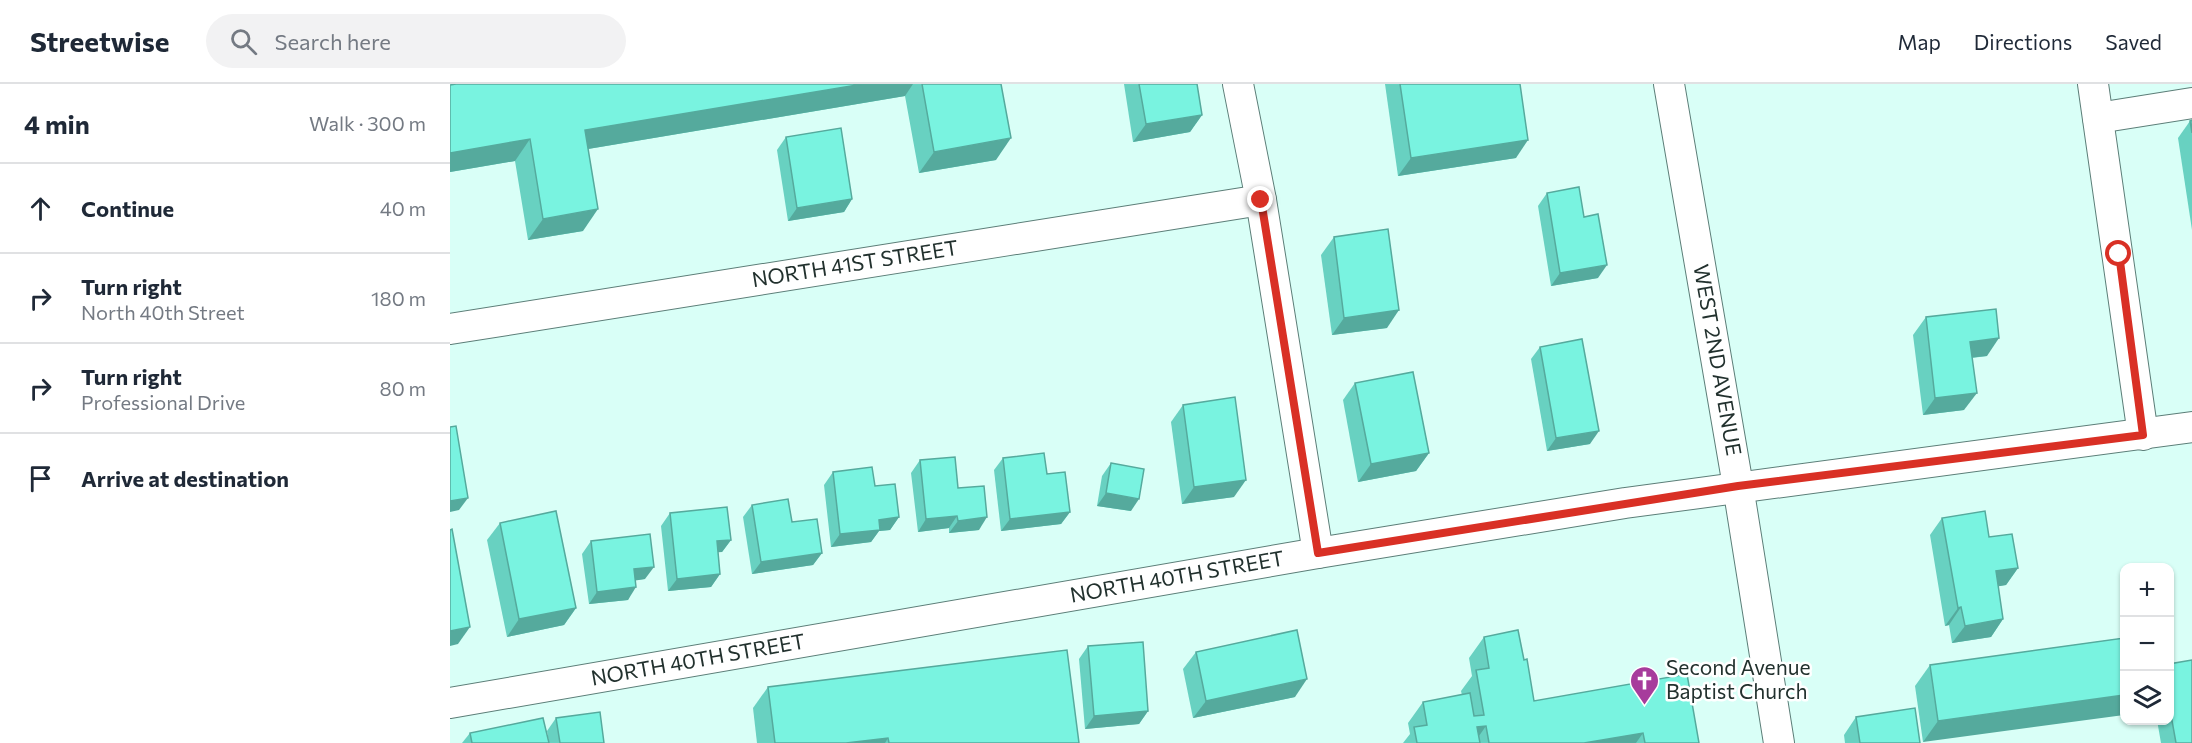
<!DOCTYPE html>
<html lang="en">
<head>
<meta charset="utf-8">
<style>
  :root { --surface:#fff; --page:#f2f2f3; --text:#1f2937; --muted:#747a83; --line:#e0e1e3 }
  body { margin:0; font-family:Commissioner,sans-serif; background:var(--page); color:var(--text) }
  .controls { position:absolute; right:18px; bottom:18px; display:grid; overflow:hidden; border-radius:12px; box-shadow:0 2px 4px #0004 }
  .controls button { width:54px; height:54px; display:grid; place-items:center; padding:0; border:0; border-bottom:2px solid var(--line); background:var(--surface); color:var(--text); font:30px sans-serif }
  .stop { position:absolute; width:18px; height:18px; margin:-14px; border:4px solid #d93025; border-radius:50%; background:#fff }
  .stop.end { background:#d93025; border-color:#fff; box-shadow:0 2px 6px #0008 }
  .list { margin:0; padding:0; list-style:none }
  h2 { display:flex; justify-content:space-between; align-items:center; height:78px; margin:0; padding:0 24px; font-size:26px }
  h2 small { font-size:20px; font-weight:400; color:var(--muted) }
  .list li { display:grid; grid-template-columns:39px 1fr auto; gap:18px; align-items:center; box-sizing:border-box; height:90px; padding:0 24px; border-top:2px solid var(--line) }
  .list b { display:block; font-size:22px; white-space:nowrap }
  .list p { margin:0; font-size:20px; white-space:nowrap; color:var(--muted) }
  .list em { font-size:20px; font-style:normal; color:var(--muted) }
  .icon { flex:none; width:33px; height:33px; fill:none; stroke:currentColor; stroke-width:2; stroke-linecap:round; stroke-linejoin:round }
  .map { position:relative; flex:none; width:1742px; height:659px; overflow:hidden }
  header { display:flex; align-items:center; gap:36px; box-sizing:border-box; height:84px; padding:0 30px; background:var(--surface); border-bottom:2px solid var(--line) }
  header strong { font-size:28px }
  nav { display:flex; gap:33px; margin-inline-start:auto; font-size:21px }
  .search { width:420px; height:54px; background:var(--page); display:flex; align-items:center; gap:15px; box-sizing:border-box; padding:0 21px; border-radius:33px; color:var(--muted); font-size:22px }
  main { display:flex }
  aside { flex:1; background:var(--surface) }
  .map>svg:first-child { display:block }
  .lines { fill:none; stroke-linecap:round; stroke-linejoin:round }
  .minor-casing { stroke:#5c7e78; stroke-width:32 }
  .minor { stroke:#fff; stroke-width:30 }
  .wall { fill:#68d1c1 }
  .shaded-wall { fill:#55aa9d }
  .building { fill:#79f3e0; stroke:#55aa9d; stroke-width:1.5 }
  .route { stroke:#d93025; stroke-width:8 }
  .labels { text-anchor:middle; stroke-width:5; stroke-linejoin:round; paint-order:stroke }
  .street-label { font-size:21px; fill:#22312e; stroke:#fff }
  .poi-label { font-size:21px; fill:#22312e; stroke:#fff; text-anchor:start }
</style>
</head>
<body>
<header>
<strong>Streetwise</strong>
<div class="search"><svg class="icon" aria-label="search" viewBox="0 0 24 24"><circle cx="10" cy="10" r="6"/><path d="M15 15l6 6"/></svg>Search here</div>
<nav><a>Map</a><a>Directions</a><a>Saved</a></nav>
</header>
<main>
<aside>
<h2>4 min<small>Walk · 300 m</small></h2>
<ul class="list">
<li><svg class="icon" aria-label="ahead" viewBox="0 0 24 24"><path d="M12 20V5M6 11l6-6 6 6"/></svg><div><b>Continue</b></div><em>40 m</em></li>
<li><svg class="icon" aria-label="right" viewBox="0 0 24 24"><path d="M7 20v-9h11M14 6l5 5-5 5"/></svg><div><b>Turn right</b><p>North 40th Street</p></div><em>180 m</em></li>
<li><svg class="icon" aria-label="right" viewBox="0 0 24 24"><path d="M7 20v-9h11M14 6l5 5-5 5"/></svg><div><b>Turn right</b><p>Professional Drive</p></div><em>80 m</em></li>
<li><svg class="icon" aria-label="arrive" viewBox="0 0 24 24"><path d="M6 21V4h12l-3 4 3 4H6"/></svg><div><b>Arrive at destination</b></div></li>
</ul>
</aside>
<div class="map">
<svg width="1742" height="659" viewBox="0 0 1742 659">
  <rect width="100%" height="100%" fill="#d9fff7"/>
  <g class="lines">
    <defs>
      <g id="minor">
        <polyline points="788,0 811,116 868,469"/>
        <polyline points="1219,0 1288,402 1329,659"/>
        <polyline points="1643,0 1693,351"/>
        <polyline points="1648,34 1742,19"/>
        <polyline points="0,245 811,116"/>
        <polyline points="0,619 868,469 1175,419 1742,343"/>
      </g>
    </defs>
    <use href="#minor" class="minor-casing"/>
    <use href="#minor" class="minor"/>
  </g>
  <g class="wall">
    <polygon points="6,0 551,0 546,76 469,89 455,12 138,65 133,147 78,156 65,77 0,88 0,1"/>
    <polygon points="674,0 747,0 752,31 740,48 683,58"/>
    <polygon points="935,0 1070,0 1066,74 948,92"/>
    <polygon points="1742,36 1742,146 1728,54 1740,37"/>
    <polygon points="336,53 402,115 394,128 338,137 327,66"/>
    <polygon points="1097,109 1134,133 1148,194 1101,202 1088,122"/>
    <polygon points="884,153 937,244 882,251 871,171"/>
    <polygon points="1476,233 1537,272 1522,274 1514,326 1473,331 1463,251"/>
    <polygon points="1090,263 1140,360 1097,367 1081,275"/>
    <polygon points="905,299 979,369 966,387 908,398 893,316"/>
    <polygon points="733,321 784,413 732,420 721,338"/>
    <polygon points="553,374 597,390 620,428 611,440 551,447 544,386"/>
    <polygon points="470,376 508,404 529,446 499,449 499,444 468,448 461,389"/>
    <polygon points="661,379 681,427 647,422 652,392"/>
    <polygon points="383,388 425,402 449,433 440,446 429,447 421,458 381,463 374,401"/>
    <polygon points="302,421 342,438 372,469 363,481 302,490 293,433"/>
    <polygon points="220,429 281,456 272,468 268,468 270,490 261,503 218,507 211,442"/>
    <polygon points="1492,434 1568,484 1556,501 1548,502 1553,535 1541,553 1502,559 1499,541 1495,542 1480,451"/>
    <polygon points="50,439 126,524 114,541 57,553 37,456"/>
    <polygon points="141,457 195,495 186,496 178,516 139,520 132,470"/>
    <polygon points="1034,553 1074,576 1084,617 1249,659 953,659 960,650 958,639 973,618 1012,611 1011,607 1022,592 1019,574"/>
    <polygon points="1674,554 1473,658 1465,602 1480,581"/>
    <polygon points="638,562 698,627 689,640 635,645 629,575"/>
    <polygon points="746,568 845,613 743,634 733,585"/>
    <polygon points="1719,580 1742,659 1711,659 1707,636 1719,636"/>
    <polygon points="318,603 629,659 307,659 303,624"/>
    <polygon points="1406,633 1470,659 1395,659 1394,651"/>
    <polygon points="106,634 154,659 99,659 97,647"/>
    <polygon points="20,649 99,659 12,659"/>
  </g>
  <g class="shaded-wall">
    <polygon points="413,0 463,0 455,12 120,68 135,46"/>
    <polygon points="752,31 740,48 683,58 696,40"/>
    <polygon points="561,54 546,76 469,89 484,68"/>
    <polygon points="80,55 65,77 0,88 0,69"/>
    <polygon points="1078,56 1066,74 948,92 961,74"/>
    <polygon points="402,115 394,128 338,137 347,124"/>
    <polygon points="148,125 133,147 78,156 93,135"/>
    <polygon points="1157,181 1148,194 1101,202 1110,189"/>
    <polygon points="949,226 937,244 882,251 894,234"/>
    <polygon points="1549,254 1537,272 1508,275 1520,258"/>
    <polygon points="1527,309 1514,326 1473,331 1485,314"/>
    <polygon points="1149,347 1140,360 1097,367 1106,354"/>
    <polygon points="979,369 966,387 908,398 921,380"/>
    <polygon points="796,396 784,413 732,420 744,403"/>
    <polygon points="656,409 689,415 681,427 647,422"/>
    <polygon points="18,414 9,426 0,428 0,417"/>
    <polygon points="620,428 611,440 551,447 560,435"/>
    <polygon points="507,432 499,444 468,448 476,435"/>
    <polygon points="449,433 440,446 429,447 421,458 381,463 390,450 429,436"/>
    <polygon points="537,433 529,446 499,449 508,437"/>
    <polygon points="281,456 272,468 258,469 267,457"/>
    <polygon points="372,469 363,481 302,490 311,478"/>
    <polygon points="204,483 195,495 176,498 184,485"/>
    <polygon points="1568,484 1556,501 1533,505 1546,487"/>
    <polygon points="270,490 261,503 218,507 227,495"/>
    <polygon points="186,503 178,516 139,520 147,508"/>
    <polygon points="1511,523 1499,541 1495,542 1508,524"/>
    <polygon points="126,524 114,541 57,553 69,535"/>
    <polygon points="1553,535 1541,553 1502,559 1515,542"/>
    <polygon points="20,543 8,560 0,562 0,547"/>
    <polygon points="857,595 845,613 743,634 756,617"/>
    <polygon points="1674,611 1674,631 1473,658 1488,637"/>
    <polygon points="698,627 689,640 635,645 644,632"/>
    <polygon points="1036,642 1024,659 1027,643"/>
    <polygon points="1193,649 1186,659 1134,659"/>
    <polygon points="438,654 435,659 396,659"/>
  </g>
  <g class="building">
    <polygon points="6,0 413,0 135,46 148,125 93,135 80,55 0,69 0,1"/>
    <polygon points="472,0 551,0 561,54 484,68"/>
    <polygon points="689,0 747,0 752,31 696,40"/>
    <polygon points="950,0 1070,0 1078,56 961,74"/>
    <polygon points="1742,36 1742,49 1740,37"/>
    <polygon points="391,44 402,115 347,124 336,53"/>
    <polygon points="1129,103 1134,133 1148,130 1157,181 1110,189 1097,109"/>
    <polygon points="938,145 949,226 894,234 884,153"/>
    <polygon points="1546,225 1549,254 1520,258 1527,309 1485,314 1476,233"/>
    <polygon points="1132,255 1149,347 1106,354 1090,263"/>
    <polygon points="963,288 979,369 921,380 905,299"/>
    <polygon points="785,313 796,396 744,403 733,321"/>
    <polygon points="6,342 18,414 0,417 0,343"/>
    <polygon points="594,369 597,390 615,388 620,428 560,435 553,374"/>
    <polygon points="505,373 508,404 534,402 537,433 508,437 507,432 476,435 470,376"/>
    <polygon points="661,379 694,385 689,415 656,409"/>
    <polygon points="422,383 425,402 445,400 449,433 429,436 430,446 390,450 383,388"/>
    <polygon points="338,415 342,438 367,435 372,469 311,478 302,421"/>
    <polygon points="277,423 281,456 267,457 270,490 227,495 220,429"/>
    <polygon points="106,427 126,524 69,535 50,439"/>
    <polygon points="1535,427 1539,453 1562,450 1568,484 1546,487 1553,535 1515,542 1511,523 1508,524 1492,434"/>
    <polygon points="2,445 20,543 0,547 0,446"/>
    <polygon points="200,450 204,483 184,485 186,503 147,508 141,457"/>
    <polygon points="847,546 857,595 756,617 746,568"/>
    <polygon points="1068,546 1074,576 1077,575 1084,617 1237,590 1249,659 1195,659 1193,649 1134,659 1039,659 1036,642 1027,643 1030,659 967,659 964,643 977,641 973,618 1020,609 1024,632 1034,631 1026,586 1039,584 1034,553"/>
    <polygon points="1674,554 1674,611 1488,637 1480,581"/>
    <polygon points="693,558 698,627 644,632 638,562"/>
    <polygon points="617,566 629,659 439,659 438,654 396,659 325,659 318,603"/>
    <polygon points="1742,576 1742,659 1726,659 1719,620 1719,580"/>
    <polygon points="1465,624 1470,659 1410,659 1406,633"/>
    <polygon points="150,628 154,659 110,659 106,634"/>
    <polygon points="93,634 99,659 22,659 20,649"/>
  </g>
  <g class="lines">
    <polyline class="route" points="811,116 868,469 1288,402 1693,351 1669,170"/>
  </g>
  <defs>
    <symbol id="church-pin" viewBox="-11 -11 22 30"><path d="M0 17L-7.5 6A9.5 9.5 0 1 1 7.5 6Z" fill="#a73c9c" stroke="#fff"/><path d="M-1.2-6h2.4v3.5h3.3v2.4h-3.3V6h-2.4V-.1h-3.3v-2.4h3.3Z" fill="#fff"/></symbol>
  </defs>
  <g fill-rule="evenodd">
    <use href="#church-pin" x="1178" y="580" width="33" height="45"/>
  </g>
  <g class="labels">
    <g class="street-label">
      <text transform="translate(405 180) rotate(-9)" y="7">NORTH 41ST STREET</text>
      <text transform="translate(1267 276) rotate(80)" y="7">WEST 2ND AVENUE</text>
      <text transform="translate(727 493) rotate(-10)" y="7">NORTH 40TH STREET</text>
      <text transform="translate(248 576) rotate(-10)" y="7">NORTH 40TH STREET</text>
    </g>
    <g class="poi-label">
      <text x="1216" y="591">Second Avenue<tspan x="1216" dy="24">Baptist Church</tspan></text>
    </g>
  </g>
</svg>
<div class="controls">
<button>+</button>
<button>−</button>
<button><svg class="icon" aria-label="layers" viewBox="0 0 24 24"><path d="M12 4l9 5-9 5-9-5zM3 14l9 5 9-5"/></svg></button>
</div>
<div class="stop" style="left:1669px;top:170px"></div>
<div class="stop end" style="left:811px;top:116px"></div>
</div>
</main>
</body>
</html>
